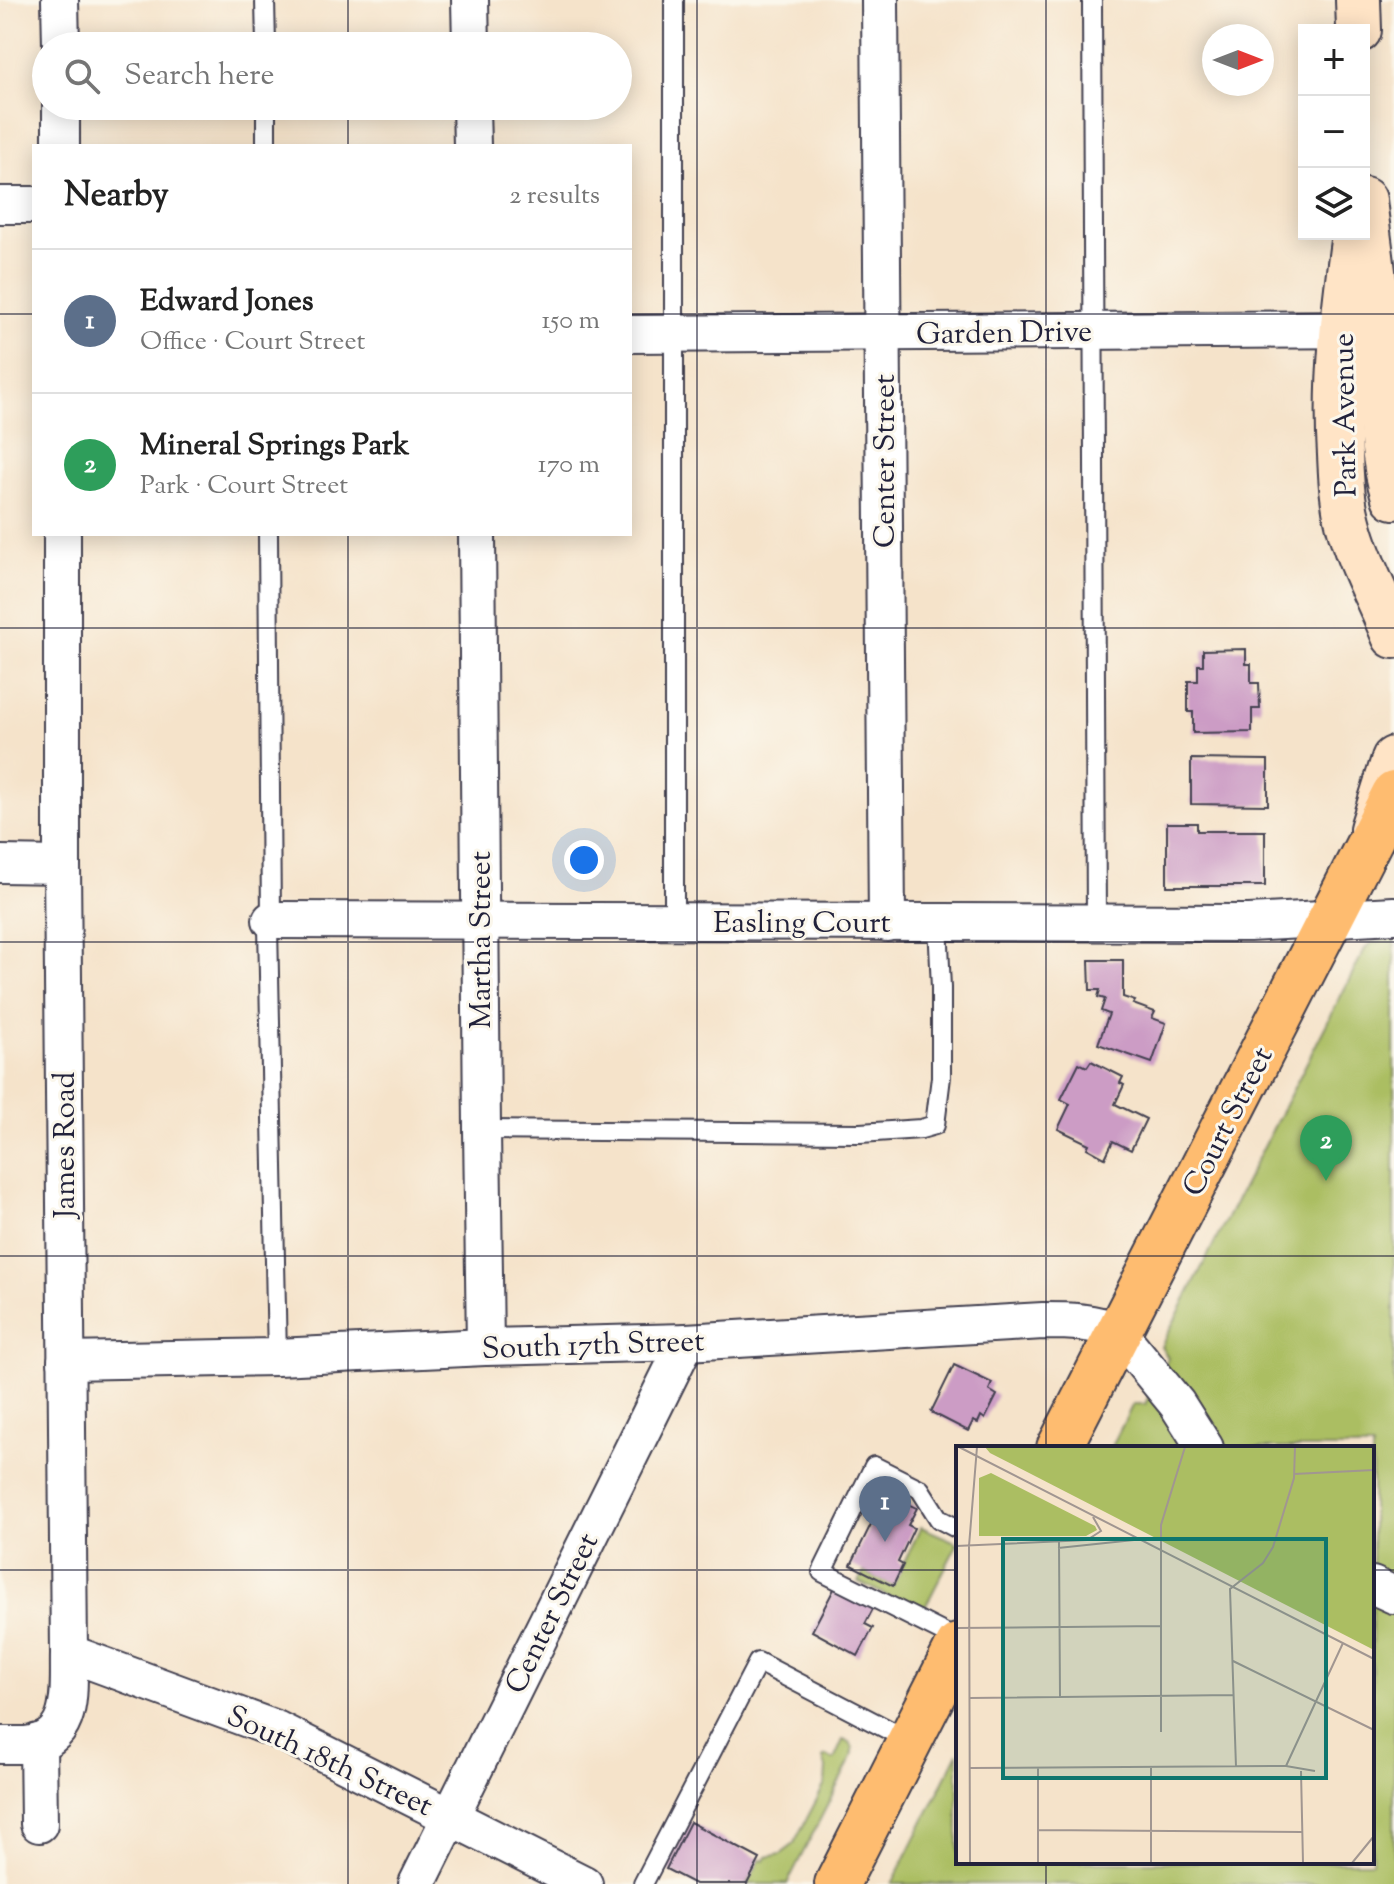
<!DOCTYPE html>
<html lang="en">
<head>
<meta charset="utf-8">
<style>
  :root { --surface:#fff; --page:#f2f2f2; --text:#222; --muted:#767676; --line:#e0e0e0; --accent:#c8321e }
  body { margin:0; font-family:"Sorts Mill Goudy",serif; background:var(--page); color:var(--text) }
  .controls { position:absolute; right:24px; top:24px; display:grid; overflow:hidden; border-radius:0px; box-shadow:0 4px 20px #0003 }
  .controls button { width:72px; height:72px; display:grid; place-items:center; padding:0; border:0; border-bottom:2px solid var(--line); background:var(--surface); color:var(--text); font:40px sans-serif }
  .compass { position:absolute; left:1202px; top:24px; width:72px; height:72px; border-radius:50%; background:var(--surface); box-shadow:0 4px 20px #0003; rotate:90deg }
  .you { position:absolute; left:584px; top:860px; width:28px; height:28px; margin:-20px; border:6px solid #fff; border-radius:50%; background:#1a73e8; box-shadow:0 0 0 12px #1a73e833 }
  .badge { display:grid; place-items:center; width:52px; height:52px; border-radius:50%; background:var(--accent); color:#fff; font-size:26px; font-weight:700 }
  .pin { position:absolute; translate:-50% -66px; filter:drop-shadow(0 2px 4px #0008) }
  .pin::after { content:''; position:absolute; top:42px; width:28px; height:24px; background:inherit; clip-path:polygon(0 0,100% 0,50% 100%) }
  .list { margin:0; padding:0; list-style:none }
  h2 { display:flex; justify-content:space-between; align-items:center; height:104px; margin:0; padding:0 32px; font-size:34px }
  h2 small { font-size:26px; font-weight:400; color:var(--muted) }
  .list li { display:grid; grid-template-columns:52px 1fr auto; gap:24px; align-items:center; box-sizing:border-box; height:144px; padding:0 32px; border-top:2px solid var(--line) }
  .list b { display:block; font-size:30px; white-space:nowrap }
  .list p { margin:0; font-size:26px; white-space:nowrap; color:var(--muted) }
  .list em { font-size:26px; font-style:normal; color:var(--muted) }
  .icon { flex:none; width:44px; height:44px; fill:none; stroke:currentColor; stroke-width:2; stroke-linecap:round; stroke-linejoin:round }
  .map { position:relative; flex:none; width:1394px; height:1884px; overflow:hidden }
  .search { position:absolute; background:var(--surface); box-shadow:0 4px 20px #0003; left:32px; top:32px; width:600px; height:88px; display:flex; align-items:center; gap:20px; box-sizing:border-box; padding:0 28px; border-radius:44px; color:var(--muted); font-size:30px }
  .panel { position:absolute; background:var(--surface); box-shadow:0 4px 20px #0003; left:32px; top:144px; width:600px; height:392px; border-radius:0px }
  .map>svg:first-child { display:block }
  .green { fill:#abbe62; stroke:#66704e; stroke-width:2 }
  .building { fill:#cc9cc5 }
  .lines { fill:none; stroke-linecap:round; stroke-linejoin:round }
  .lane-casing { stroke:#423f50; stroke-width:22 }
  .street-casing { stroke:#423f50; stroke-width:40 }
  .secondary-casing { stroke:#423f50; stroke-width:48 }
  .primary-casing { stroke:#423f50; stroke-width:48 }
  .lane { stroke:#fff; stroke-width:18 }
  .street { stroke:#fff; stroke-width:36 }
  .secondary { stroke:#ffe4c6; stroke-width:44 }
  .primary { stroke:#febc70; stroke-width:44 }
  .grid { fill:none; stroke:#22223b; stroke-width:2; stroke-opacity:0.55 }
  .labels { text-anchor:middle; stroke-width:6; stroke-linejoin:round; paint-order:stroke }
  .street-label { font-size:30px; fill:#22223b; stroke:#fbf7ec }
  .inset-road { fill:none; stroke:#a19691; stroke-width:2 }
  .view { fill:#0f766e; fill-opacity:0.15; stroke:#0f766e; stroke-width:4 }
  .inset-edge { fill:none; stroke:#22223b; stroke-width:4 }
</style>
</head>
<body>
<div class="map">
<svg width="1394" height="1884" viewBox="0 0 1394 1884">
  <rect width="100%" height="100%" fill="#fbf7ec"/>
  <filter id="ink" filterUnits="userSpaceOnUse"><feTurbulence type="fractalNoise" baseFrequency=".0125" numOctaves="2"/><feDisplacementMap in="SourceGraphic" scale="16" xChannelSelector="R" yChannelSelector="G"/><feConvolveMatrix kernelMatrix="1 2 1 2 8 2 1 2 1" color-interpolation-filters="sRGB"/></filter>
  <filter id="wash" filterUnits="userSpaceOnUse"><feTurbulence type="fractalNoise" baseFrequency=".006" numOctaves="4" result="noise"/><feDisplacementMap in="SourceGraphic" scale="32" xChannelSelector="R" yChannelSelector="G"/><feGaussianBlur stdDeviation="1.8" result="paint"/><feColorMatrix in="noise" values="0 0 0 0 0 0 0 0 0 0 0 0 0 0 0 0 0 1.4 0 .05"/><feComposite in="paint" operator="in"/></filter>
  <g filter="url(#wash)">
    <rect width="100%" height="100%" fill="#f5e3ca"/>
    <g class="green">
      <polygon points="1394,914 1394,1884 892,1884 958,1753 958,1862 1372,1862 1372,1448 1111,1448 1133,1404 1145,1404 1168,1358 1161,1347 1365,949 1373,942 1380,941"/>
      <polygon points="921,1527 958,1543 922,1613 859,1582 864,1572 893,1585"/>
      <path d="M843,1740C852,1743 855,1747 852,1757L787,1884H747L760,1859L765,1861L767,1857L781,1854L793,1845L825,1784L826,1768L823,1758L826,1756L834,1760Z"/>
    </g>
    <g id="blocks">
      <g class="building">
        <polygon points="1246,649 1246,664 1251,664 1251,683 1259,683 1260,709 1252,709 1252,732 1193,733 1193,712 1188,712 1188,681 1198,681 1198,665 1203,665 1203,650"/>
        <polygon points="1191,759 1268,760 1268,805 1191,804"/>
        <polygon points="1167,823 1197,823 1197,831 1265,831 1265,886 1167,886"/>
        <polygon points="1089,960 1123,960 1123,997 1135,1001 1133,1004 1155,1012 1152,1018 1166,1023 1152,1063 1098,1044 1109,1014 1101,1011 1105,999 1098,997 1100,990 1090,990"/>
        <polygon points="1091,1061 1123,1077 1120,1083 1124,1085 1115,1104 1146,1119 1131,1150 1113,1141 1105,1158 1087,1148 1089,1144 1058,1129 1070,1104 1061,1099 1079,1063 1087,1067"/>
        <polygon points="954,1365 992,1383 989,1390 997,1395 985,1419 981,1416 978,1423 973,1421 968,1431 931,1412"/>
        <polygon points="882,1492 917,1508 908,1525 914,1528 898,1562 903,1565 893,1586 851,1565 877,1512 873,1511"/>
        <polygon points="835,1587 874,1607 865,1624 873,1628 858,1656 812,1631"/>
        <polygon points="690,1822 760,1859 747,1884 695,1884 666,1869"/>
      </g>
    </g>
  </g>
  <g filter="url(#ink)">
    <use href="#blocks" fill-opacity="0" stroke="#423f50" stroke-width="2"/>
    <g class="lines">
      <defs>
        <g id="lane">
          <polyline points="265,0 266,46"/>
          <polyline points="674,0 674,921"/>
          <polyline points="1092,0 1096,923"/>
          <polyline points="266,106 266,146"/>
          <polyline points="268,534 271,920 268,927 277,1357"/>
          <polyline points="482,1130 860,1133 921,1129 935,1125 941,1077 941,988 938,923"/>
          <polyline points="958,1529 939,1519 920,1489 874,1466 822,1572 958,1640"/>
          <polyline points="643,1884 758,1662 910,1741"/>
        </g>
        <g id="street">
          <polyline points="60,0 61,46"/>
          <polyline points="470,0 471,46"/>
          <polyline points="880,0 887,923"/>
          <polyline points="61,106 61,146"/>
          <polyline points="471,106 472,146"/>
          <polyline points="0,205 34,205"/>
          <polyline points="630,334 1369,329"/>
          <polyline points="477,534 482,1130 485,1347"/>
          <polyline points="0,864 62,865"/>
          <polyline points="271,920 1249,923 1394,915"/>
          <path d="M66,1361L277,1357L485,1347L686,1342L1043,1321C1068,1321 1094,1321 1118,1332L1177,1404L1205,1448"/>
          <polyline points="1372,1585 1394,1595"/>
          <polyline points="69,1653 278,1730 584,1884"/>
          <polyline points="38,1742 39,1824"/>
          <path d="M0,1745C8,1745 17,1745 26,1745C76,1740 68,1690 69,1653L62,865V534"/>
          <polyline points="417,1884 686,1342"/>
        </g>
        <g id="secondary">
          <polyline points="1358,0 1359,30"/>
          <path d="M1364,200C1369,243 1376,287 1379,330C1382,386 1377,443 1394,497"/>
          <path d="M1354,234C1344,307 1335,381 1340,455C1341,477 1342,500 1348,522C1358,562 1379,598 1394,636"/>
          <polyline points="1372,829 1394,759"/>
        </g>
        <g id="primary">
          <polyline points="1059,1448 1394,794"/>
          <polyline points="837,1884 958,1646"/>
        </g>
      </defs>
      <use href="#lane" class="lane-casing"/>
      <use href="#street" class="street-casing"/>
      <use href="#secondary" class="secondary-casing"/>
      <use href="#primary" class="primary-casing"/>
      <use href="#lane" class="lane"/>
      <use href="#street" class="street"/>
      <use href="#secondary" class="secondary"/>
      <use href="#primary" class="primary"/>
    </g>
  </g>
  <path class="grid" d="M348,0V46M697,0V1884M1046,0V1448M348,106V146M0,314H34M630,314H1394M348,534V1884M0,628H1394M0,942H1394M0,1256H1394M0,1570H958M1372,1570H1394M1046,1862V1884"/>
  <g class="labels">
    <g class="street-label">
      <text transform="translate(1004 332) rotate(-1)" y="10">Garden Drive</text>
      <text transform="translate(1344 415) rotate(-91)" y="10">Park Avenue</text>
      <text transform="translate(884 461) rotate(-90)" y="10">Center Street</text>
      <text x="802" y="932">Easling Court</text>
      <text transform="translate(480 940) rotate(-90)" y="10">Martha Street</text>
      <text transform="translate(1227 1121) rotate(-63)" y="10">Court Street</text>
      <text transform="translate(64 1145) rotate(-90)" y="10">James Road</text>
      <text transform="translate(593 1344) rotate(-2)" y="10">South 17th Street</text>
      <text transform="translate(551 1613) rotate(-64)" y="10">Center Street</text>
      <text transform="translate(330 1760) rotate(25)" y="10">South 18th Street</text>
    </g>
  </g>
  <g transform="translate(956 1446)">
    <rect width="418" height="418" fill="#f5e3ca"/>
    <path d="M29,1H418V204L34,7ZM35,27L139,80L141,84L130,90H23V32Z" fill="#abbe62"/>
    <path class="inset-road" d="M3,1L418,213M338,28L418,24M103,96L104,251M0,100L131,94L145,85L137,71M102,102L178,94M0,182L205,180M277,215L418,284M13,252L278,249M205,286V79L229,1M330,320L387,197M280,321L274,143L307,117L317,101L338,32L339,1M14,322L330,320L359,325M345,325L347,417M82,384L346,386M14,417L13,100L21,1M82,417V321M195,417V321M396,417L418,390"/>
    <path class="view" d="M47,93H370V332H47Z"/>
    <rect width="418" height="418" class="inset-edge"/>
  </g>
</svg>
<div class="controls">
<button>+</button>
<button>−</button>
<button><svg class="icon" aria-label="layers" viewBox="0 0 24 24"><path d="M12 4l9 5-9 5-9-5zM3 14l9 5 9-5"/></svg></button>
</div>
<svg class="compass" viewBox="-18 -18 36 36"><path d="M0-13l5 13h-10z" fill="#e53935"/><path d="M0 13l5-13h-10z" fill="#767676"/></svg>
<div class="you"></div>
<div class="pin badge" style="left:885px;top:1542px;background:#5c6f8a">1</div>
<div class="pin badge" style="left:1326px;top:1181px;background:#2e9e5b">2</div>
<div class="search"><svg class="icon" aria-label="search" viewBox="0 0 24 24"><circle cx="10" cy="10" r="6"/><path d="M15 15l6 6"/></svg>Search here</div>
<section class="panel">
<h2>Nearby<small>2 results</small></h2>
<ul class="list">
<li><span class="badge" style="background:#5c6f8a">1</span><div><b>Edward Jones</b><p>Office · Court Street</p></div><em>150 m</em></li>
<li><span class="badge" style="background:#2e9e5b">2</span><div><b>Mineral Springs Park</b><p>Park · Court Street</p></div><em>170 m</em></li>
</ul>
</section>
</div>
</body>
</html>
